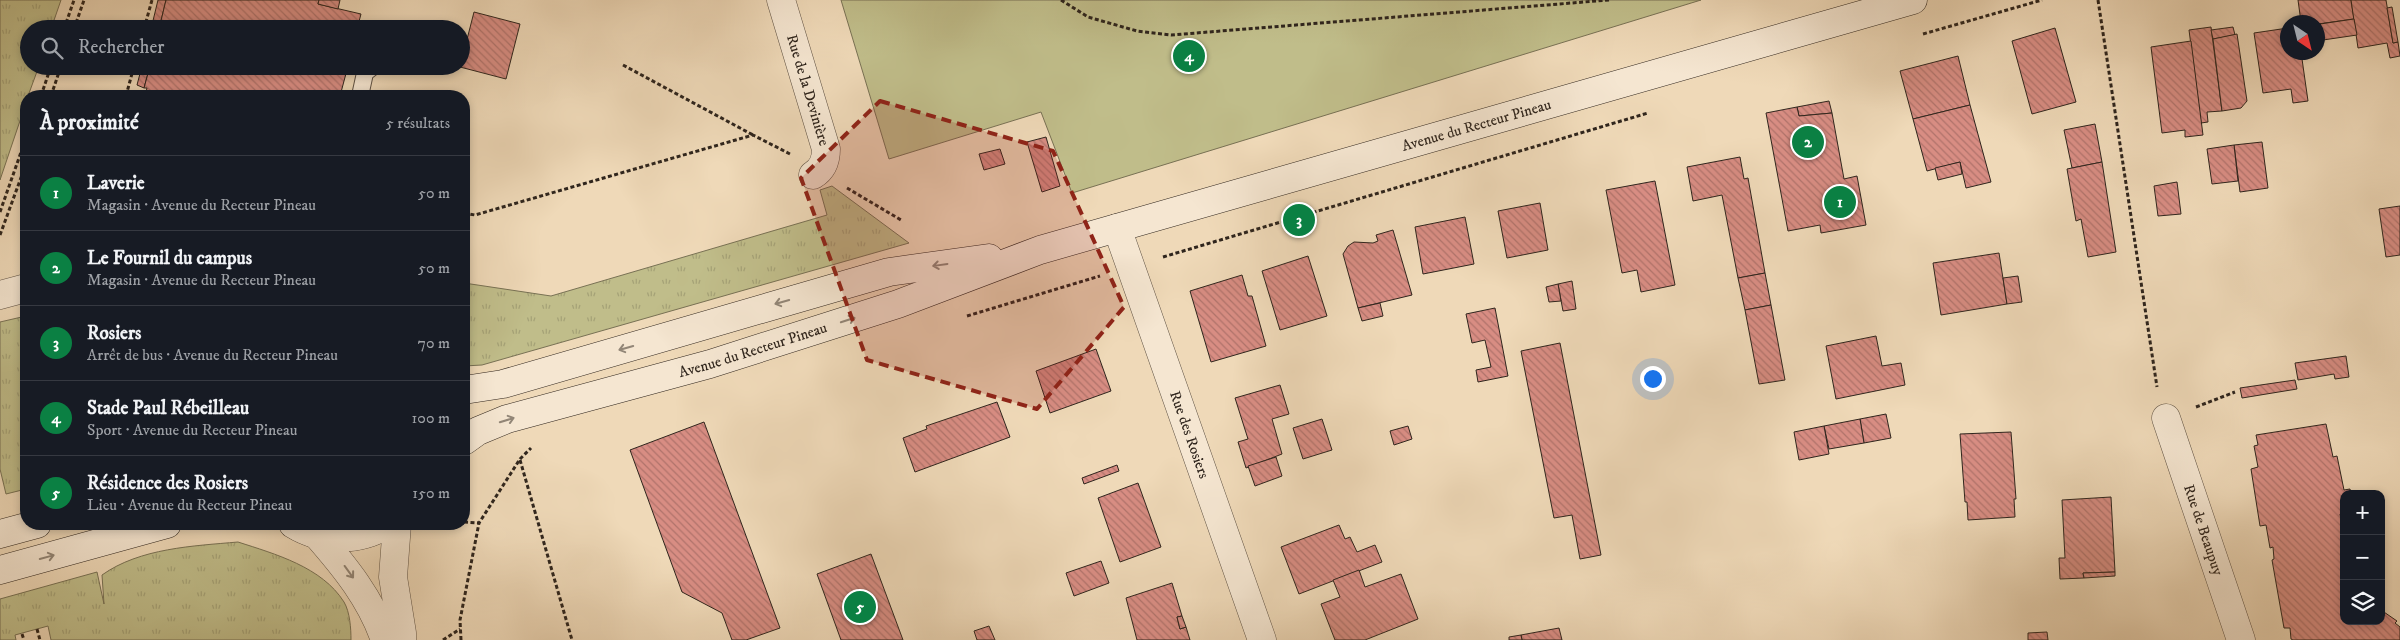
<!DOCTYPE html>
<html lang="fr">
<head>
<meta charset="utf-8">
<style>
  :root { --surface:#171b24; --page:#20242c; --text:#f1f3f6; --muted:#9ea1a6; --line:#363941; --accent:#0b8043 }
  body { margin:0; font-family:"IM FELL DW Pica",serif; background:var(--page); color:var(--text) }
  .controls { position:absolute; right:15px; bottom:15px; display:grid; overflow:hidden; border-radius:10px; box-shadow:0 2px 8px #0003 }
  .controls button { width:45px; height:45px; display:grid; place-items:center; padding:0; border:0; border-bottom:1px solid var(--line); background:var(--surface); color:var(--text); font:25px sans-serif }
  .compass { position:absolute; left:2280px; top:15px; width:45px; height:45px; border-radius:50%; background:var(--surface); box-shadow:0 2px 8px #0003; rotate:145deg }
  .you { position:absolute; left:1652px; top:378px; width:18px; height:18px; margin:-12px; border:4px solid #fff; border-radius:50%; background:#1a73e8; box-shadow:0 0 0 8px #1a73e833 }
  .badge { display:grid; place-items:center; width:32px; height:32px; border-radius:50%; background:var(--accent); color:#fff; font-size:16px; font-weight:700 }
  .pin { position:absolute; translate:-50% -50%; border:2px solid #fff; box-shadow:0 1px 5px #0006 }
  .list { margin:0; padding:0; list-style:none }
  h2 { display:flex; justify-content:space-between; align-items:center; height:65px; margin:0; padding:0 20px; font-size:21px }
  h2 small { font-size:16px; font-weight:400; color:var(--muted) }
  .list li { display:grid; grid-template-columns:32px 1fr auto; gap:15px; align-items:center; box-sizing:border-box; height:75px; padding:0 20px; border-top:1px solid var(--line) }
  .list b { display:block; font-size:19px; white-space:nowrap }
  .list p { margin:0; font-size:16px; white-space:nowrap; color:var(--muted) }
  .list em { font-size:16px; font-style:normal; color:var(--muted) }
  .icon { flex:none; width:28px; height:28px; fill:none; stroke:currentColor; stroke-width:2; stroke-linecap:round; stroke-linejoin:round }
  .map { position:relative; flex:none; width:2400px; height:640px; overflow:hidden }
  .search { position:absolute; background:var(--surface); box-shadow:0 2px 8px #0003; left:20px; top:20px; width:450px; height:55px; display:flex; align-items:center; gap:12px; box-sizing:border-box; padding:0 18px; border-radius:28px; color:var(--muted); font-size:19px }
  .panel { position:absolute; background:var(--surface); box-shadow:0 2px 8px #0003; left:20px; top:90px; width:450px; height:440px; border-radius:20px }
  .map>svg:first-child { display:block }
  .grass { fill:url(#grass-tufts); stroke:#787154 }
  .pitch { fill:#c0bd8a; stroke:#787154 }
  .building { fill:url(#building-back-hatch); stroke:#2f251d }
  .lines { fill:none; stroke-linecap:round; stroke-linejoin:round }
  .service-casing { stroke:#5f5244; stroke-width:18 }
  .minor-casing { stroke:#5f5244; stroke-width:29 }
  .secondary-casing { stroke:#2f251d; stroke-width:29 }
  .path { stroke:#2f251d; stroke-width:3; stroke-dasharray:4 2.5; stroke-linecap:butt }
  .service { stroke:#f5e6d1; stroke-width:16 }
  .minor { stroke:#f5e6d1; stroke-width:28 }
  .secondary { stroke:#f5e6d1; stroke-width:28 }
  .oneway { stroke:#928677 }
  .marked { fill:#8f2418; fill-opacity:0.2; stroke:#8f2418; stroke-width:4; stroke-dasharray:10 6; stroke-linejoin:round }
  .labels { text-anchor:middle; stroke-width:5; stroke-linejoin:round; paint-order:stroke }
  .street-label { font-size:15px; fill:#2f251d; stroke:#f5e6d1 }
</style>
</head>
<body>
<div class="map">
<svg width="2400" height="640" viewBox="0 0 2400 640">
  <defs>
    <pattern id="grass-tufts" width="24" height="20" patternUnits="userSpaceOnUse" patternTransform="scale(1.25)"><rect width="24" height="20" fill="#c0bd8a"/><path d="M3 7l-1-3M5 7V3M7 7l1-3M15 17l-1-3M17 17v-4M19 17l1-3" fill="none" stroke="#a5a277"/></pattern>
    <pattern id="building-back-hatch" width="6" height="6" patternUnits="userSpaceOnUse" patternTransform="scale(1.25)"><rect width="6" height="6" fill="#d88d83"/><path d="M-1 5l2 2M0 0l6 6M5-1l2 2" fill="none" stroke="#b0736b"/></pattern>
  </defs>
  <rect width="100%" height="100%" fill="#efd9b8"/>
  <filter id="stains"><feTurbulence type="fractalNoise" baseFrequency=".004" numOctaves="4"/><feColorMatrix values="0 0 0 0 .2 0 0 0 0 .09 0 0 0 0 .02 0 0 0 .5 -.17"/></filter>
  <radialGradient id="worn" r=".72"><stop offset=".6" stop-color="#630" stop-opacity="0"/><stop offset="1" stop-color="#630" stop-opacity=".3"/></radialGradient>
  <g class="grass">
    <polygon points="0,0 61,0 51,29 29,29 29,66 39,66 28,96 26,96 26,103 0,180"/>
    <polygon points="832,186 909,243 482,365 464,366 464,283 551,296 827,215 820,190"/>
    <polygon points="26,316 26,489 6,494 0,469 0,322"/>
    <path d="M238,542C275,554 322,567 344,602C350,612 351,629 351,640H51L48,626L15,635L16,640H0V599L97,572L104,604L102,575C140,548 193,546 238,542Z"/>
  </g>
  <polygon class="pitch" points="841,0 1701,0 1072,193 1041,112 889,159"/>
  <g class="building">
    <polygon points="158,0 166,0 159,29 151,29"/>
    <polygon points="166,0 319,0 318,4 361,14 357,29 159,29"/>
    <polygon points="319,0 340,0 338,9 318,4"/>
    <polygon points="2298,0 2351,0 2354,19 2318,24 2318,22 2301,22"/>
    <polygon points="2351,0 2386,0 2393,43 2398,42 2400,56 2390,58 2387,43 2358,48"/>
    <polygon points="2392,7 2398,42 2393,43 2387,8"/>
    <polygon points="474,12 520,24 506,79 460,67"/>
    <polygon points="2354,19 2357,35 2323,40 2320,24"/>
    <polygon points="2211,27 2222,111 2207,112 2208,122 2201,123 2189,30"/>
    <polygon points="2233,27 2235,35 2213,39 2211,30"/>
    <polygon points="2055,28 2076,102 2032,114 2012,41"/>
    <polygon points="2288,28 2288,52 2301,52 2308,101 2293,103 2291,89 2263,93 2254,33"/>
    <polygon points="2237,34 2247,101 2241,108 2222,111 2213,39"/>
    <polygon points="2191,41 2203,135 2185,137 2185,130 2162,133 2151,47"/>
    <polygon points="1958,56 1970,105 1913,119 1900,71"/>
    <polygon points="142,66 150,66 144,88 137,85"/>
    <polygon points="150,66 348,66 340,96 145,96 147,88 144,88"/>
    <polygon points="1829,101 1832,113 1799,116 1797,107"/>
    <polygon points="1970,105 1991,182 1966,188 1960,162 1927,171 1913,119"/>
    <polygon points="1797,107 1799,116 1832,113 1844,179 1857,176 1866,225 1821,233 1820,225 1788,231 1766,113"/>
    <polygon points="2095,124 2102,162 2072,168 2064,130"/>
    <polygon points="1046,137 1060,186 1042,192 1027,142"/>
    <polygon points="2262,142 2268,188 2240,192 2234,145"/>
    <polygon points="2234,145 2238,181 2212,184 2207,149"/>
    <polygon points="1000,149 1005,164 984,170 979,154"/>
    <polygon points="1740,157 1744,179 1748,178 1765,273 1738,278 1722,195 1693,201 1687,167"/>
    <polygon points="1960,162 1962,174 1938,180 1935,168"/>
    <polygon points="2102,162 2116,252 2088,257 2081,219 2076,221 2067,169"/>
    <polygon points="1655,181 1675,285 1641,292 1637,270 1622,273 1606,190"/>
    <polygon points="2177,182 2181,214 2158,216 2154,186"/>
    <polygon points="1540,203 1548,250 1507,258 1498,211"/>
    <polygon points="2400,206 2400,255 2386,257 2379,209"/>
    <polygon points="1465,217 1474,264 1423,274 1415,227"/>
    <polygon points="1393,230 1412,295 1358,308 1343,254 1348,246 1354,242 1373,243 1378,241 1376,235"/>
    <polygon points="1999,253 2007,304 1941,315 1933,263"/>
    <polygon points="1308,256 1327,316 1280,330 1262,271"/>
    <polygon points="1765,273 1771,305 1745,310 1738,278"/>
    <polygon points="1242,275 1248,296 1252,296 1266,346 1211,362 1190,291"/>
    <polygon points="2018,276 2022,302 2007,304 2003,278"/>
    <polygon points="1572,281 1576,309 1563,311 1558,284"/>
    <polygon points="1558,284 1561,301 1549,302 1546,287"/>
    <polygon points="1380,303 1383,316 1362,321 1358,308"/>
    <polygon points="1771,305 1785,380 1759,384 1745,310"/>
    <polygon points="1495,308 1508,376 1478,382 1476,370 1491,367 1485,340 1472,343 1466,314"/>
    <polygon points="1876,336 1882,366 1901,363 1905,385 1836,399 1826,346"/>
    <polygon points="1560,343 1601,555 1580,559 1572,515 1554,518 1521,351"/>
    <polygon points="1096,349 1111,391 1050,413 1036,371"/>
    <polygon points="2346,356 2349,377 2335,379 2334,374 2298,380 2295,363"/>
    <polygon points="2295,380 2297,389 2242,398 2240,388"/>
    <polygon points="1280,385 1289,414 1272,419 1282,454 1246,468 1238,442 1248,439 1235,398"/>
    <polygon points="997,402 1010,437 915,472 903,438 927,429 926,426"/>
    <polygon points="1886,414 1891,438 1864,443 1860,419"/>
    <polygon points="1322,419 1332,450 1303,459 1293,428"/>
    <polygon points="1860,419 1864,443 1829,449 1824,426"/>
    <polygon points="704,422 780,628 746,640 732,640 722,613 682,592 630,450"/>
    <polygon points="2326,424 2333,457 2337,456 2344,490 2350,489 2351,494 2344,494 2344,514 2340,514 2344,535 2344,621 2381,621 2381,610 2397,621 2395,623 2400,627 2400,640 2293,640 2291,639 2290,628 2284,628 2272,560 2274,559 2273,547 2270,548 2266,525 2260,526 2251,469 2258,467 2254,446 2258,445 2256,435"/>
    <polygon points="1408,426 1412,439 1394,445 1390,431"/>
    <polygon points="1824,426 1829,454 1799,460 1794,432"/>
    <polygon points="2011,432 2016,499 2014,499 2015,517 1968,520 1967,502 1965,502 1960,434"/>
    <polygon points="1276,457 1282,476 1255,486 1248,466"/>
    <polygon points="1117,465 1119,471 1084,484 1082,478"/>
    <polygon points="1138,483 1161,547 1120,562 1098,498"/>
    <polygon points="2111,497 2115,572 2083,573 2084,578 2060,579 2059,558 2065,558 2062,500"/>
    <polygon points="1339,525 1345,539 1350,537 1357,552 1375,545 1382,562 1299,594 1281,547"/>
    <polygon points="871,554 903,640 841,640 817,574"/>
    <polygon points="1101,561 1109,583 1074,596 1066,573"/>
    <polygon points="1359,570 1365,587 1401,574 1418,619 1365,640 1335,640 1321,604 1340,597 1333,580"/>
    <polygon points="2115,572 2115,576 2084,578 2083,573"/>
    <polygon points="1172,583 1182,616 1177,617 1180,629 1186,627 1190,640 1137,640 1126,598"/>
    <polygon points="1182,616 1186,627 1180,629 1177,617"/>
    <polygon points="989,626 995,640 977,640 974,631"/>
    <polygon points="1559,628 1562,640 1522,640 1521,635"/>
    <polygon points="2047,632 2048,640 2028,640 2028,633"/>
    <polygon points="1521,635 1522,640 1509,640 1509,637"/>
  </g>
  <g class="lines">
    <defs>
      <polyline id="service" points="360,96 365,73 374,66"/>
      <g id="minor">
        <path id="s1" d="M781,0L826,149C826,160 823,169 813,175"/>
        <path id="s2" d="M1117,228L1262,640"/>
        <polyline points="0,295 26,288"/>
        <path id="s3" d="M2166,418L2241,640"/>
        <polyline points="397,524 393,577 402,633 402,640"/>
        <path d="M317,535C345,567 371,599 385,640"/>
      </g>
      <g id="secondary">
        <polyline points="464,390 503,384 889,272 989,258"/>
        <path id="s4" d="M464,441L478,431L507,419L710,364L898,304L1040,250L1913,0"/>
        <path d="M293,524C322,542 359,542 388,524"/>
        <polyline points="0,534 37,524"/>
        <polyline points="0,570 167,524"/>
      </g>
    </defs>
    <use href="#service" class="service-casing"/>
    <use href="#minor" class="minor-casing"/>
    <use href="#secondary" class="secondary-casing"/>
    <g class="path">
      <polyline points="1061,0 1088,17 1137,31 1171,35 1609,0"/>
      <polyline points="2098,0 2157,387"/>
      <polyline points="64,29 74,0"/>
      <polyline points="74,29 84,0"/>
      <polyline points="144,29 152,0"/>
      <polyline points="1923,34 2042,0"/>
      <polyline points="623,65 753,135"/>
      <polyline points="41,96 51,66"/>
      <polyline points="51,96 61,66"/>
      <polyline points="126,96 134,66"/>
      <polyline points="847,188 901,220"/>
      <polyline points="0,212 26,138"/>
      <polyline points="464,213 475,215 753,135 790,154"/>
      <polyline points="0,235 26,164"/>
      <polyline points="1163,257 1648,113"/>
      <polyline points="967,316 1100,276"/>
      <polyline points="2196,407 2235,392"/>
      <polyline points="520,460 572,640"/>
      <polyline points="464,522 479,523 520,459 531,448"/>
      <polyline points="37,629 40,640"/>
      <polyline points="22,634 24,640"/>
      <polyline points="443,640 460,629"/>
      <polyline points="461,640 460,620 479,523"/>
    </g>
    <use href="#service" class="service"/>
    <use href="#minor" class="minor"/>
    <use href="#secondary" class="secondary"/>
  </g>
  <defs><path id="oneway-shaft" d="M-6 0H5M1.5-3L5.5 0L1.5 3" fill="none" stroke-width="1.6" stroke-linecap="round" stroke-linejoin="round" transform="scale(1.25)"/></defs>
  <g class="oneway">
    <use href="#oneway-shaft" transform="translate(940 265) rotate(172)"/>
    <use href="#oneway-shaft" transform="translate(782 302) rotate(164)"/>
    <use href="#oneway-shaft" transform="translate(848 320) rotate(-18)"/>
    <use href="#oneway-shaft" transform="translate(626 348) rotate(164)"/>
    <use href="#oneway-shaft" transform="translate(507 420) rotate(-17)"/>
    <use href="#oneway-shaft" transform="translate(47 557) rotate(-15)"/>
    <use href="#oneway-shaft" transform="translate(349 572) rotate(54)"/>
  </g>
  <path class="marked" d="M880,101L1053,151L1124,307L1037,409L867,360L801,178Z"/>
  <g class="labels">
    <g class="street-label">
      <text dy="5" stroke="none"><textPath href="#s1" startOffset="94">Rue de la Devinière</textPath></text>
      <text dy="5" stroke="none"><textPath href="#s4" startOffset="1062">Avenue du Recteur Pineau</textPath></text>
      <text dy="5" stroke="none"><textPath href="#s4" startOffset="304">Avenue du Recteur Pineau</textPath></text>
      <text dy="5" stroke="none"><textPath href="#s2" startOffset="219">Rue des Rosiers</textPath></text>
      <text dy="5" stroke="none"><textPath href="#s3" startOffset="118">Rue de Beaupuy</textPath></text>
    </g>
  </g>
  <rect width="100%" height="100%" filter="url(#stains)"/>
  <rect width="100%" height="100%" fill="url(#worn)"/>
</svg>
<div class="controls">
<button>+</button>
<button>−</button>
<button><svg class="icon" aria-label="layers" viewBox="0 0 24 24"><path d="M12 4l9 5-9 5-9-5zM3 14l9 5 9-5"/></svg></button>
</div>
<svg class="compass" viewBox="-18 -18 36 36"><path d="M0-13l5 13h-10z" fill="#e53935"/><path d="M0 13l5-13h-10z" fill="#9ea1a6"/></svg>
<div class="you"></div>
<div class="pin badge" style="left:1840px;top:202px">1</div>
<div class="pin badge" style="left:1808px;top:142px">2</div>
<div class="pin badge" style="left:1299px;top:220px">3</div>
<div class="pin badge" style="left:1189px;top:56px">4</div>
<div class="pin badge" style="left:860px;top:607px">5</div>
<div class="search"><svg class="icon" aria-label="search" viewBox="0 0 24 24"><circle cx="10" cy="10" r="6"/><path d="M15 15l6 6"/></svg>Rechercher</div>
<section class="panel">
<h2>À proximité<small>5 résultats</small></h2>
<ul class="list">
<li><span class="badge">1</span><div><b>Laverie</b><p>Magasin · Avenue du Recteur Pineau</p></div><em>50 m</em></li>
<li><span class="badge">2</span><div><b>Le Fournil du campus</b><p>Magasin · Avenue du Recteur Pineau</p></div><em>50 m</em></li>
<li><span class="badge">3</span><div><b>Rosiers</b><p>Arrêt de bus · Avenue du Recteur Pineau</p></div><em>70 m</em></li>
<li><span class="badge">4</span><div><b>Stade Paul Rébeilleau</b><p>Sport · Avenue du Recteur Pineau</p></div><em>100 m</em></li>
<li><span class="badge">5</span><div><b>Résidence des Rosiers</b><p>Lieu · Avenue du Recteur Pineau</p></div><em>150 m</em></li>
</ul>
</section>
</div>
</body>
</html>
